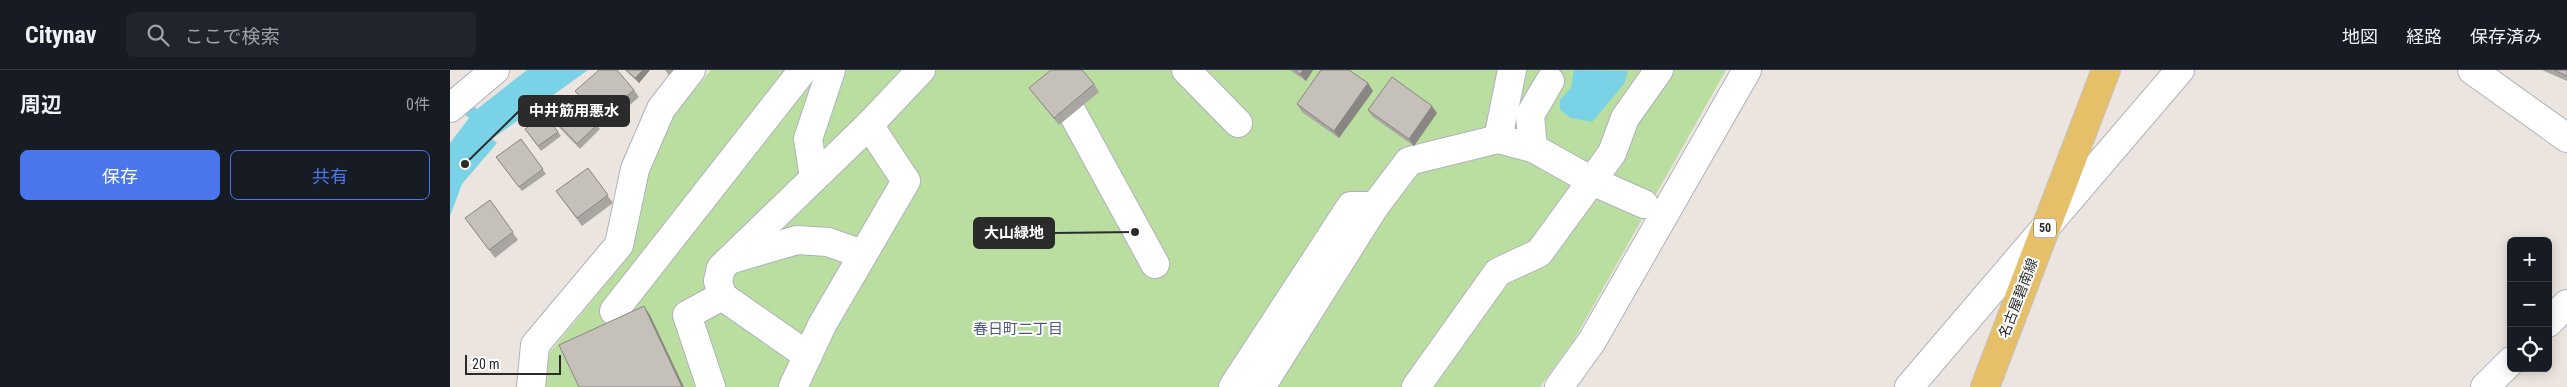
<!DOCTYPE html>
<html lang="ja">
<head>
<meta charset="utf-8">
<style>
  :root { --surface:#171b24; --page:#20242c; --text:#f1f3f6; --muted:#9ea1a6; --line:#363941; --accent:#4b76ec }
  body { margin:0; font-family:"Roboto Condensed","Noto Sans JP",sans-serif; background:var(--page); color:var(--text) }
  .controls { position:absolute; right:15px; bottom:15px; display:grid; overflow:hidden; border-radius:8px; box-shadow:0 2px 12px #0003 }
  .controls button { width:45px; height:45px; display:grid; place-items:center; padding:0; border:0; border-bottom:1px solid var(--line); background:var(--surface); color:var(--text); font:25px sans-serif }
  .scale { position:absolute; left:15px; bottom:12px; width:96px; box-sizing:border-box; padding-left:5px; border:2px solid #2b2b2b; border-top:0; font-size:14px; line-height:18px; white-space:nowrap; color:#2b2b2b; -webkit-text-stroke:4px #fff; paint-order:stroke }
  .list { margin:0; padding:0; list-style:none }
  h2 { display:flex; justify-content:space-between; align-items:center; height:65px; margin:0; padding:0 20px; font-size:21px }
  h2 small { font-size:16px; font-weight:400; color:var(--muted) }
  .actions { display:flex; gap:10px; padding:15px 20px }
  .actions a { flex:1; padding:11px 0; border:1px solid var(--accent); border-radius:8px; text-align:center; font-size:18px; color:var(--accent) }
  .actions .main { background:var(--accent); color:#fff }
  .icon { flex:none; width:28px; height:28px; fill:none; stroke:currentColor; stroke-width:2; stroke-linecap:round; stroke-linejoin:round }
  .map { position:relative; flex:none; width:2117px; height:317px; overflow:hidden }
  header { display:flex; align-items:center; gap:30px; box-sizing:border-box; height:70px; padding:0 25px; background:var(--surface); border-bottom:1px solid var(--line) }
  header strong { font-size:24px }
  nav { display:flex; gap:28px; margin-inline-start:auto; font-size:18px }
  .search { width:350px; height:45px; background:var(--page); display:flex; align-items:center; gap:12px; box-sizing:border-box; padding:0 18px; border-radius:8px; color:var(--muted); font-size:19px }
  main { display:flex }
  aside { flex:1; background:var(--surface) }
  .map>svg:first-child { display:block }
  .green { fill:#bade9f }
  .water { fill:#7ad2e6 }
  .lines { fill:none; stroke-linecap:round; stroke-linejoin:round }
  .street-casing { stroke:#afb2bb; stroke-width:30 }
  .primary-casing { stroke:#c4c4c4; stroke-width:30 }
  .street { stroke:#fff; stroke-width:28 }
  .primary { stroke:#e6bf69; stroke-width:28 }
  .wall { fill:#a9a5a0 }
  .shaded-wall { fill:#8a8682 }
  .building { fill:#c5c0ba; stroke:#8a8682 }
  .labels { text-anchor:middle; stroke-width:4; stroke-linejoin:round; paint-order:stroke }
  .shield { fill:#fff; stroke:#6b6b6b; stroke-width:1 }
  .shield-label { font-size:12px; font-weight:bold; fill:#2b2b2b }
  .street-label { font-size:14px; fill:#2b2b2b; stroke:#fff }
  .neighbourhood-label { font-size:15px; fill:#4f5a79; stroke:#fff }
  .leader { fill:none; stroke:#2b2b2b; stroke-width:2 }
  .callout-dot { fill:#2b2b2b; stroke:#fff; stroke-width:2 }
  .callout { fill:#2b2b2b; stroke:#2b2b2b; stroke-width:2 }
  .callout-label { font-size:15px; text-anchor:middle; font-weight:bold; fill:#fff }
</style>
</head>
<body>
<header>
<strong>Citynav</strong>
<div class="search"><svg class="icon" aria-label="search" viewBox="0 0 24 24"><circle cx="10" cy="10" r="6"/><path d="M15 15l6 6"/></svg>ここで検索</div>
<nav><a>地図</a><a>経路</a><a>保存済み</a></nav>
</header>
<main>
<aside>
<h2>周辺<small>0件</small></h2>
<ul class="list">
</ul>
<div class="actions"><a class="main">保存</a><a>共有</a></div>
</aside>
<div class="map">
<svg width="2117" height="317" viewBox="0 0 2117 317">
  <rect width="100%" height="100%" fill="#ece5df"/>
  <polygon class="green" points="261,0 1276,0 1124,270 1090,317 94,317 93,313 100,282 179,186 200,90 223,47"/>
  <g class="water">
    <polygon points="77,0 138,0 42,69 47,73 12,114 0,146 0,73 19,48 14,44 22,35 27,39"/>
    <polygon points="1124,0 1178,1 1174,14 1142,52 1121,48 1110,40 1110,30 1121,18"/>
  </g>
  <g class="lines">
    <defs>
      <g id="street">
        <polyline points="736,0 788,53"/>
        <polyline points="2022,0 2117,68"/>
        <polyline points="0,38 45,0"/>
        <polyline points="623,44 705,194"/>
        <polyline points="1048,69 1062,0"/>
        <polyline points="1083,78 1080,45 1100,11"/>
        <polyline points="364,107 358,69 381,0"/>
        <polyline points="282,189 347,170 378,172 412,184"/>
        <polyline points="164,241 353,0"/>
        <polyline points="2098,253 2117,234"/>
        <polyline points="358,286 272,226 268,211 271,198 419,55 471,0"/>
        <polyline points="81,317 85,275 169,175 185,99 211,39 241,0"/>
        <polyline points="261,317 237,245 272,226"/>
        <polyline points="343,317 372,255 456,111 419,55"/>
        <polyline points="783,317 901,136 925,136 959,91 1048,69 1083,78 1142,111 1194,134"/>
        <polyline points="811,317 925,136"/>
        <polyline points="966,317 1048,202 1089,183 1162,83 1175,48 1209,0"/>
        <polyline points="1109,317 1142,271 1297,0"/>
        <polyline points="1459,317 1730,0"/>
        <polyline points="2035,317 2061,291"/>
      </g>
      <polyline id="primary" points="1535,317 1656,0"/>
    </defs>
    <use href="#street" class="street-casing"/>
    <use href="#primary" class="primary-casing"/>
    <use href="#street" class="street"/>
    <use href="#primary" class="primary"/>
  </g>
  <g class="wall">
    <polygon points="175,0 200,0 189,13"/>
    <polygon points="215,0 224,0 219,5"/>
    <polygon points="840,0 863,0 856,11"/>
    <polygon points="2092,0 2117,0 2117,11"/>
    <polygon points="644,14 649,22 609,55 579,18"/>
    <polygon points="184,20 189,27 155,57 131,28 125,21"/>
    <polygon points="923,21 889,68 852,42 847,34"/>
    <polygon points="918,40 987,43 964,76 923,47"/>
    <polygon points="95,44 111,66 91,81 75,59"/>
    <polygon points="103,49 147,55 150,59 130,79 106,54"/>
    <polygon points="71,69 96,104 72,121 46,87"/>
    <polygon points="138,98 163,133 132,156 106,121"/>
    <polygon points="40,130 68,170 45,188 15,148"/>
  </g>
  <g class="shaded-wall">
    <polygon points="193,0 200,0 189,13 185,8"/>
    <polygon points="853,0 863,0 856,11 850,4"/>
    <polygon points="918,13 923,21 889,68 884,61"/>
    <polygon points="982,36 987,43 964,76 959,69"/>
    <polygon points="194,236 200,245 234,317 232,317"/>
  </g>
  <g class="building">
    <polygon points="149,0 167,0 184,20 150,49 125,21"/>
    <polygon points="176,0 193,0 185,8"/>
    <polygon points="601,0 632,0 644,14 604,48 579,18"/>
    <polygon points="845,0 853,0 850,4"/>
    <polygon points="871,0 899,0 918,13 884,61 847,34"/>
    <polygon points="2104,0 2117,0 2117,6"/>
    <polygon points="942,7 982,36 959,69 918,40"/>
    <polygon points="122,30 147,55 127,74 103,49"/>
    <polygon points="95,44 108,62 88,76 75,59"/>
    <polygon points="71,69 93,99 69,117 46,87"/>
    <polygon points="138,98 158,125 127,148 106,121"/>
    <polygon points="40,130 63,162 39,180 15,148"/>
    <polygon points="194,236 232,317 129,317 109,275"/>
  </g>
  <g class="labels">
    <rect class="shield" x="1584" y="148.5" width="22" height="19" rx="4"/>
    <g class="shield-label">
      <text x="1595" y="162">50</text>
    </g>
    <g class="street-label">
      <text transform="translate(1568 228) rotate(-69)" y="5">名古屋碧南線</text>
    </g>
    <g class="neighbourhood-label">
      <text x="568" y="264">春日町二丁目</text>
    </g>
  </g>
  <path class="leader" d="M15 94L69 41M685 162L604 163"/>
  <g class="callout-dot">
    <circle cx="15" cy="94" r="5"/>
    <circle cx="685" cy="162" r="5"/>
  </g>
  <g class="callout">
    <rect x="69" y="26" width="110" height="30" rx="5"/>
    <rect x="524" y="148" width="80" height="30" rx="5"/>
  </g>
  <g class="callout-label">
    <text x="124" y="46">中井筋用悪水</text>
    <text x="564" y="168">大山緑地</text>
  </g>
</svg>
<div class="controls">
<button>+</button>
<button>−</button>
<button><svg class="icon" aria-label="locate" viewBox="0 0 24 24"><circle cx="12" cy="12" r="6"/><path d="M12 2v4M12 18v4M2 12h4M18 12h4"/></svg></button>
</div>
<div class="scale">20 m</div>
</div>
</main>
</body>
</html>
